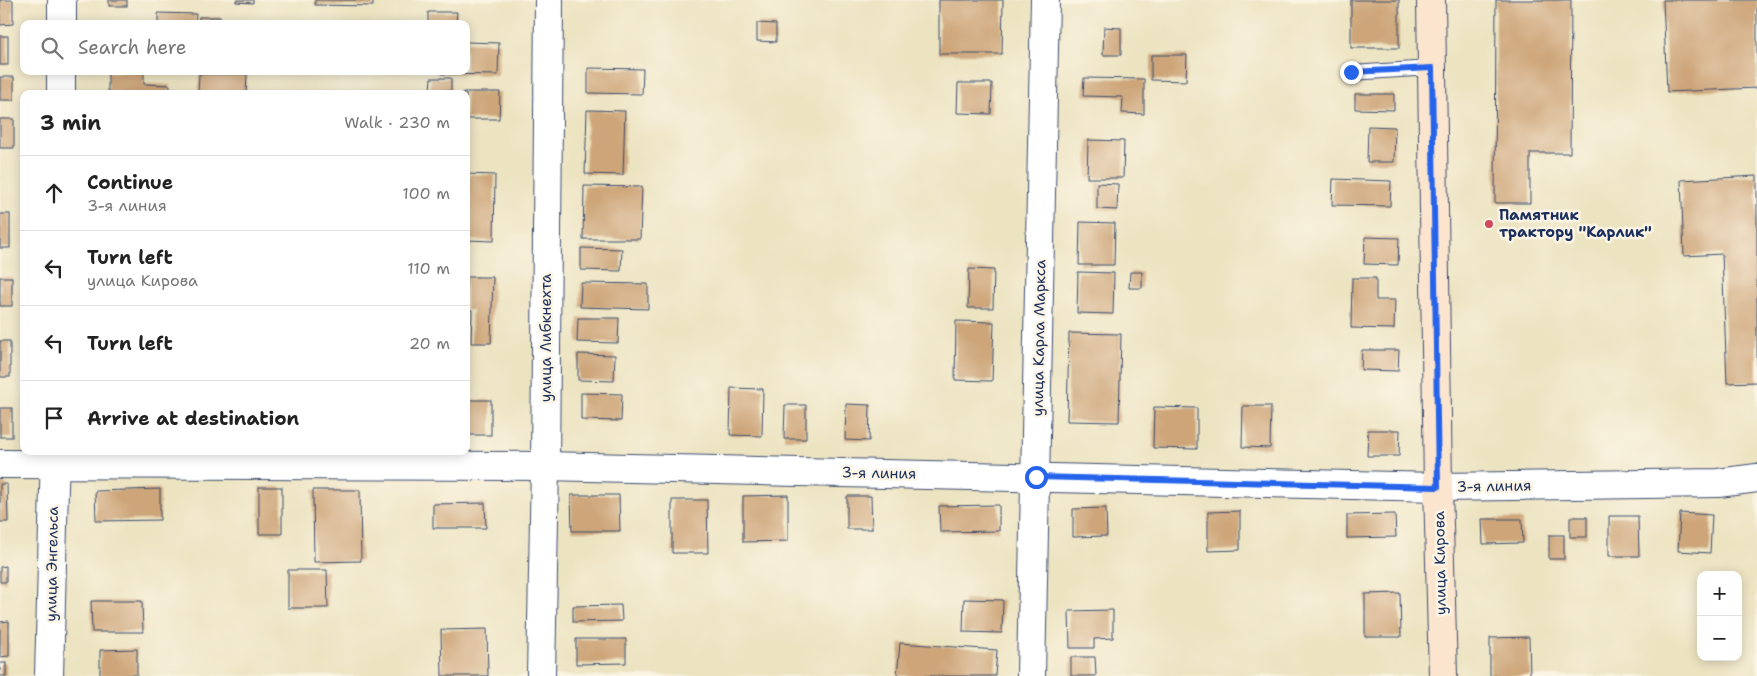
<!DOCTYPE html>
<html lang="en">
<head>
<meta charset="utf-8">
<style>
  :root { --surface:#fff; --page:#f6f6f6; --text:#222; --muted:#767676; --line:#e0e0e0 }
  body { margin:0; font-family:"Shantell Sans",sans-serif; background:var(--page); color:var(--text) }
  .controls { position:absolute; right:15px; bottom:15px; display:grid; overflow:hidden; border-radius:10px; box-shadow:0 2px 12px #0003 }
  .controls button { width:45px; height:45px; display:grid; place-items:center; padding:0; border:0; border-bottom:1px solid var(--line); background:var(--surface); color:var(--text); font:25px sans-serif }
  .stop { position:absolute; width:15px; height:15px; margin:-11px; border:4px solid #2563eb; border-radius:50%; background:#fff }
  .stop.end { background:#2563eb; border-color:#fff; box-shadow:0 1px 5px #0008 }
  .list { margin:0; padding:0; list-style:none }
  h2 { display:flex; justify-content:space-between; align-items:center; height:65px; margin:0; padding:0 20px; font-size:21px }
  h2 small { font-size:16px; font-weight:400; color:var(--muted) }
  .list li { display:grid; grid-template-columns:32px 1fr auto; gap:15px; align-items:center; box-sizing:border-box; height:75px; padding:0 20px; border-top:1px solid var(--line) }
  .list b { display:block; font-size:19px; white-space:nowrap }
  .list p { margin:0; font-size:16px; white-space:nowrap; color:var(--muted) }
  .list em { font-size:16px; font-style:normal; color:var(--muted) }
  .icon { flex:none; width:28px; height:28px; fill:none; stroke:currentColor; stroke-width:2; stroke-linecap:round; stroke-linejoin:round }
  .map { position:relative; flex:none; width:1757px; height:676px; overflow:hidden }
  .search { position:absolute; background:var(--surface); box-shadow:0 2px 12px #0003; left:20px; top:20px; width:450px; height:55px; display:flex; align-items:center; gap:12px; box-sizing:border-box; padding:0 18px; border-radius:10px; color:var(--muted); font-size:19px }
  .panel { position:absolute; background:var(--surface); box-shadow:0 2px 12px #0003; left:20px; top:90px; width:450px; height:365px; border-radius:10px }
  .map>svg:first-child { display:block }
  .building { fill:#cda579 }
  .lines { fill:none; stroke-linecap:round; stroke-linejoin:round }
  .lane-casing { stroke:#3a4a6d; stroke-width:16 }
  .street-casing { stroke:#3a4a6d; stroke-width:30 }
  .secondary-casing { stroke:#3a4a6d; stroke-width:30 }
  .lane { stroke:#fff; stroke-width:14 }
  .street { stroke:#fff; stroke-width:28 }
  .secondary { stroke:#fce5cf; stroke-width:28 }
  .route { stroke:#2563eb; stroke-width:6 }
  .poi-dot { fill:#d1495b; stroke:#fcf5e5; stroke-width:2 }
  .labels { text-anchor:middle; stroke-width:5; stroke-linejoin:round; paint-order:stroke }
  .poi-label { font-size:15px; font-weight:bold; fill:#1b2f5e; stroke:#fcf5e5; text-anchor:start }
  .street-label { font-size:15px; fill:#1b2f5e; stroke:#fcf5e5 }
</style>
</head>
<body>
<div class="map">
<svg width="1757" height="676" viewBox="0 0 1757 676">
  <rect width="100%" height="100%" fill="#fcf5e5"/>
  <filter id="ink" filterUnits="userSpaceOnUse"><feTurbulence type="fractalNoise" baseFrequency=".02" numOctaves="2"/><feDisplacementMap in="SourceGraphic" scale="10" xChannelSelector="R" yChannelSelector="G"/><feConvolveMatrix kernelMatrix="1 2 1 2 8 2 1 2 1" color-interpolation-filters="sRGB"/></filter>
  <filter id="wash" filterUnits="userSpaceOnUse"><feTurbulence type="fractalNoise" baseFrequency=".0096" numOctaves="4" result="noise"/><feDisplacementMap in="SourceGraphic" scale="20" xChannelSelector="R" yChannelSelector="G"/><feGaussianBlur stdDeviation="1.12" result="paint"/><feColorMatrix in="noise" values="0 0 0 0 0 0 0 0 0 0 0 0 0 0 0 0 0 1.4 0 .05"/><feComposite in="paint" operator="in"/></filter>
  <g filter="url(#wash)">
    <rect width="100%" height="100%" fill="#ece3c1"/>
    <g id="blocks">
      <g class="building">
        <polygon points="0,0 13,0 13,24 0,25"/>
        <rect x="109" y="0" width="18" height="6"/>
        <polygon points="236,0 253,0 253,3 236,2"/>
        <polygon points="315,0 373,0 373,6 315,5"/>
        <polygon points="939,0 1003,0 1002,54 939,54"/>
        <rect x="1351" y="0" width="48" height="48"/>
        <polygon points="1496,0 1571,0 1570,153 1530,153 1530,203 1495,203"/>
        <polygon points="1663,0 1757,0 1757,88 1667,92"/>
        <polygon points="428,12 457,12 456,24 428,24"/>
        <polygon points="158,13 196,14 195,24 158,24"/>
        <rect x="199" y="17" width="21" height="7"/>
        <polygon points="757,23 776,24 776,42 757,41"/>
        <polygon points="1104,27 1121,28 1121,55 1103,55"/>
        <rect x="0" y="36" width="8" height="29"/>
        <polygon points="466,42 499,43 498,75 441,74 441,71 466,71"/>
        <polygon points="1151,55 1187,55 1186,81 1151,80"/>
        <polygon points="588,68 643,69 642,94 588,93"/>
        <polygon points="108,72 144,72 144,84 170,85 170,94 108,94"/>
        <polygon points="199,74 247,74 246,94 198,94"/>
        <rect x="0" y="77" width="14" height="23"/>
        <polygon points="431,78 451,78 451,91 430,90"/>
        <polygon points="1084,78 1144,79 1144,114 1122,113 1123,97 1083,96"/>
        <polygon points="958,83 992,83 991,114 957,113"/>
        <polygon points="463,92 500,92 499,119 466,119 466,94 463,94"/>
        <polygon points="1355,94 1394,94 1394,110 1355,109"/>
        <polygon points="587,110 625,111 623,175 585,174"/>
        <rect x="0" y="119" width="14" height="29"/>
        <polygon points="1368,126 1395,127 1394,162 1367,162"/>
        <polygon points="1088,140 1124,141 1123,178 1087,178"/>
        <polygon points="466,174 495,175 494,241 466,240"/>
        <polygon points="1757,176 1757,382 1727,383 1722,254 1684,256 1681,180"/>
        <polygon points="1333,179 1391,181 1390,206 1332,205"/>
        <polygon points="1097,183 1118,184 1117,210 1097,209"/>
        <polygon points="584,186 642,187 640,239 583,239"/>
        <rect x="0" y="214" width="10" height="34"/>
        <polygon points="1080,222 1115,223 1114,265 1079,265"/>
        <polygon points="1365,237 1399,238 1398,265 1364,264"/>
        <polygon points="581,248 622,249 621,271 581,270"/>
        <polygon points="969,269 994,270 993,308 968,308"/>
        <polygon points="1078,272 1114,273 1113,314 1077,313"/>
        <polygon points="1130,272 1142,272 1142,288 1129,288"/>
        <rect x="0" y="277" width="12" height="29"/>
        <polygon points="466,277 493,277 491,343 471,343 472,310 466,310"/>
        <polygon points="1352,278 1376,278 1376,300 1395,300 1394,329 1351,328"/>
        <polygon points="581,283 648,284 648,309 580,307"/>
        <polygon points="578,318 619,318 618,343 577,342"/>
        <polygon points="956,321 994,322 992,381 955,380"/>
        <polygon points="1069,333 1121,334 1119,422 1067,421"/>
        <rect x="0" y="341" width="10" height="36"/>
        <polygon points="1362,350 1399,350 1398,371 1361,370"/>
        <polygon points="578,354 615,355 614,381 578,380"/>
        <polygon points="731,388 763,389 762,436 730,435"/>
        <polygon points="581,393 622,394 621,421 581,420"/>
        <rect x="466" y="400" width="25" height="35"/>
        <polygon points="846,404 870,405 869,441 845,440"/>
        <polygon points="785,405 806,405 806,439 784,439"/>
        <polygon points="1243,406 1271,406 1270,448 1242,447"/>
        <polygon points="1154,407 1197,408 1197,449 1153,448"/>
        <rect x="0" y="408" width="12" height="29"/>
        <polygon points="1368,430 1400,430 1399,456 1367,456"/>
        <polygon points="0,484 7,484 8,522 0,522"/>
        <rect x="259" y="487" width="23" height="47"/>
        <polygon points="160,489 160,520 96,521 95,491"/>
        <polygon points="313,490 360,490 361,561 314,562"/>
        <polygon points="571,495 619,495 620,531 572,531"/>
        <polygon points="788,495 788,541 743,542 743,496"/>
        <polygon points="847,496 871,496 872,529 847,529"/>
        <polygon points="672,500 707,500 708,553 672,553"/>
        <polygon points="485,503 486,528 433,528 433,504"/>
        <polygon points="999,505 999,531 940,532 939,506"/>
        <polygon points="1106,508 1107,536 1073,537 1073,509"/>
        <polygon points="1240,511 1240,550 1208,551 1208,512"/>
        <polygon points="1680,513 1712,515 1710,553 1678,551"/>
        <polygon points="1395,514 1396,537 1347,538 1347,515"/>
        <polygon points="1609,516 1638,516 1639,556 1609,556"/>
        <rect x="1570" y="517" width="17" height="20"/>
        <polygon points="1482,519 1522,519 1523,543 1483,544"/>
        <rect x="1549" y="535" width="15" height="24"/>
        <polygon points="6,566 6,582 0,582 0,567"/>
        <polygon points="288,570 327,570 328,608 288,608"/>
        <polygon points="1400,593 1401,637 1365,637 1365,594"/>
        <polygon points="964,599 1003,600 1002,633 963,632"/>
        <polygon points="91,601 142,601 143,632 92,632"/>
        <polygon points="621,605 622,621 573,622 573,606"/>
        <polygon points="1113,610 1113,638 1094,639 1094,648 1070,648 1069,611"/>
        <polygon points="9,621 9,656 0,657 0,622"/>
        <polygon points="487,629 488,676 442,676 441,630"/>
        <polygon points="1529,637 1530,676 1490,676 1490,638"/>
        <polygon points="576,639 626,639 626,663 576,664"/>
        <polygon points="900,643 997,650 995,676 897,676"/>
        <polygon points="137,649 137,675 100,676 100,650"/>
        <polygon points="1071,657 1095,657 1096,676 1071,676"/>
        <rect x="0" y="663" width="6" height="13"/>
      </g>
    </g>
  </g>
  <g filter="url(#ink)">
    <use href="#blocks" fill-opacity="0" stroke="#3a4a6d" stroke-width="1"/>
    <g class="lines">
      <defs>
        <polyline id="lane" points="1351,73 1432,68"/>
        <g id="street">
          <polyline points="62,24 62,0"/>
          <polyline points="61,94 61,71"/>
          <polyline points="0,464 545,466 1438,487 1718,483 1757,478"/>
          <polyline points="49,676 55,451"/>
          <polyline points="541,676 545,466 549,0"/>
          <polyline points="1031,676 1045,0"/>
        </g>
        <polyline id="secondary" points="1431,0 1438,487 1443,676"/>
      </defs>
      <use href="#lane" class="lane-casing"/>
      <use href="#street" class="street-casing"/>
      <use href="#secondary" class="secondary-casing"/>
      <use href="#lane" class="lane"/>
      <use href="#street" class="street"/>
      <use href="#secondary" class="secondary"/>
    </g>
  </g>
  <g class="lines" filter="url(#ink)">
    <polyline class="route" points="1036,477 1438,487 1432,68 1351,72"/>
  </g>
  <circle class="poi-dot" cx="1489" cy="224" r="5"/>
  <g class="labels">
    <g class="poi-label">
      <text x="1499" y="220">Памятник<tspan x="1499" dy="17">трактору "Карлик"</tspan></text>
    </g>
    <g class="street-label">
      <text transform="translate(546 338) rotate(-90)" y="5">улица Либкнехта</text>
      <text transform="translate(1039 338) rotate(-89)" y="5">улица Карла Маркса</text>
      <text transform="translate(879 473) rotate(1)" y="5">3-я линия</text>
      <text transform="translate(1494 486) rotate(-1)" y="5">3-я линия</text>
      <text transform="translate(1440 563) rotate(-91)" y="5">улица Кирова</text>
      <text transform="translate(52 564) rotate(-89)" y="5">улица Энгельса</text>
    </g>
  </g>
</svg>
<div class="controls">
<button>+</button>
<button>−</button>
</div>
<div class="stop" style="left:1036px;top:477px"></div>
<div class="stop end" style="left:1351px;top:72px"></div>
<div class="search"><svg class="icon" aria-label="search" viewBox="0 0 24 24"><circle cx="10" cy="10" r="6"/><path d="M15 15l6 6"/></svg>Search here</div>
<section class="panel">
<h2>3 min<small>Walk · 230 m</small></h2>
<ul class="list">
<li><svg class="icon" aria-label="ahead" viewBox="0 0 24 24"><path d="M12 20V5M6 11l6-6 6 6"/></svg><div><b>Continue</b><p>3-я линия</p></div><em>100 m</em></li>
<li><svg class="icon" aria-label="left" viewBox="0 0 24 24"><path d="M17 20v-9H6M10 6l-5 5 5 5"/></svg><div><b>Turn left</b><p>улица Кирова</p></div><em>110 m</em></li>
<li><svg class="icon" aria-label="left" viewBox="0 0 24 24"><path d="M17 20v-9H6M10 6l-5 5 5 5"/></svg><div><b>Turn left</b></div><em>20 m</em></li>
<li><svg class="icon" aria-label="arrive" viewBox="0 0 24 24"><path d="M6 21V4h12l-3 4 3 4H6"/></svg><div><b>Arrive at destination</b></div></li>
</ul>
</section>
</div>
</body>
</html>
